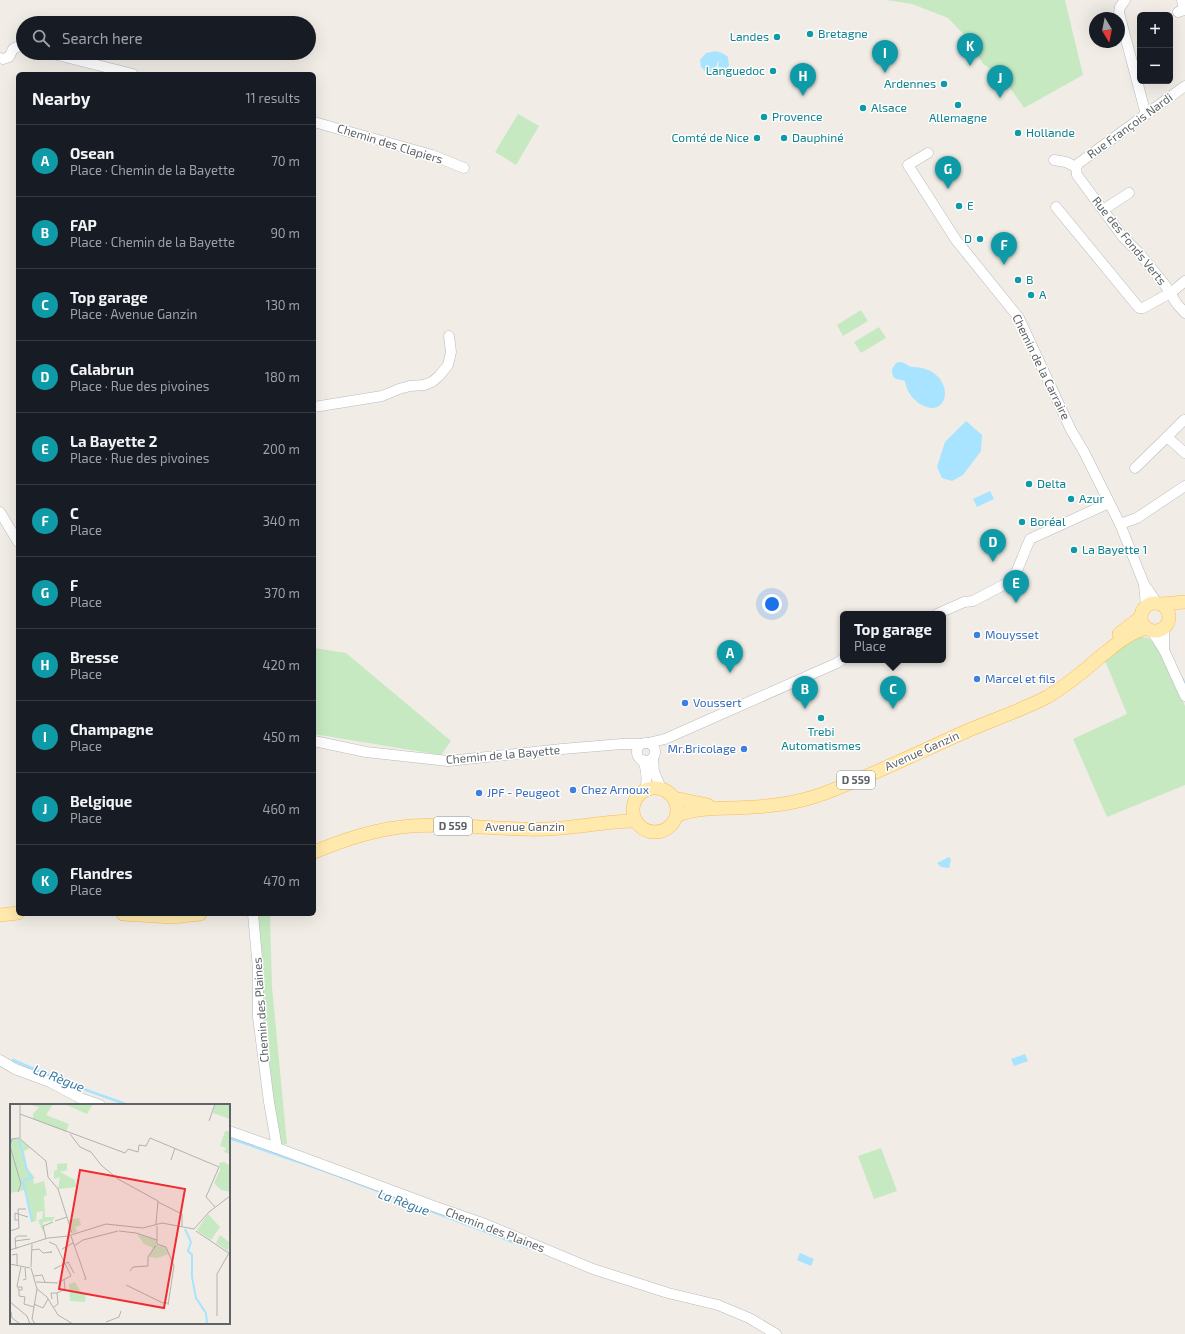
<!DOCTYPE html>
<html lang="en">
<head>
<meta charset="utf-8">
<style>
  :root { --surface:#171b24; --page:#242831; --text:#f1f3f6; --muted:#9ea1a6; --line:#363941; --accent:#0f766e }
  body { margin:0; font-family:"Exo 2",sans-serif; background:var(--page); color:var(--text) }
  .controls { position:absolute; right:12px; top:12px; display:grid; overflow:hidden; border-radius:6px; box-shadow:0 4px 16px #0002 }
  .controls button { width:36px; height:36px; display:grid; place-items:center; padding:0; border:0; border-bottom:1px solid var(--line); background:var(--surface); color:var(--text); font:20px sans-serif }
  .compass { position:absolute; left:1089px; top:12px; width:36px; height:36px; border-radius:50%; background:var(--surface); box-shadow:0 4px 16px #0002; rotate:170deg }
  .you { position:absolute; left:772px; top:604px; width:14px; height:14px; margin:-10px; border:3px solid #fff; border-radius:50%; background:#1a73e8; box-shadow:0 0 0 6px #1a73e833 }
  .badge { display:grid; place-items:center; width:26px; height:26px; border-radius:50%; background:var(--accent); color:#fff; font-size:13px; font-weight:700 }
  .pin { position:absolute; translate:-50% -33px; filter:drop-shadow(0 1px 2px #0008) }
  .pin::after { content:''; position:absolute; top:21px; width:14px; height:12px; background:inherit; clip-path:polygon(0 0,100% 0,50% 100%) }
  .popup { position:absolute; left:840px; top:611px; width:106px; height:52px; box-sizing:border-box; display:grid; place-content:center; border-radius:6px; background:var(--surface); filter:drop-shadow(0 1px 3px #0005); font-size:13px; white-space:nowrap; color:var(--muted) }
  .popup b { font-size:15px; color:var(--text) }
  .popup::after { content:''; position:absolute; left:50%; top:100%; margin-left:-8px; border:8px solid transparent; border-top-color:var(--surface) }
  .list { margin:0; padding:0; list-style:none }
  h2 { display:flex; justify-content:space-between; align-items:center; height:52px; margin:0; padding:0 16px; font-size:17px }
  h2 small { font-size:13px; font-weight:400; color:var(--muted) }
  .list li { display:grid; grid-template-columns:26px 1fr auto; gap:12px; align-items:center; box-sizing:border-box; height:72px; padding:0 16px; border-top:1px solid var(--line) }
  .list b { display:block; font-size:15px; white-space:nowrap }
  .list p { margin:0; font-size:13px; white-space:nowrap; color:var(--muted) }
  .list em { font-size:13px; font-style:normal; color:var(--muted) }
  .icon { flex:none; width:22px; height:22px; fill:none; stroke:currentColor; stroke-width:2; stroke-linecap:round; stroke-linejoin:round }
  .map { position:relative; flex:none; width:1185px; height:1334px; overflow:hidden }
  .search { position:absolute; background:var(--surface); box-shadow:0 4px 16px #0002; left:16px; top:16px; width:300px; height:44px; display:flex; align-items:center; gap:10px; box-sizing:border-box; padding:0 14px; border-radius:22px; color:var(--muted); font-size:15px }
  .panel { position:absolute; background:var(--surface); box-shadow:0 4px 16px #0002; left:16px; top:72px; width:300px; height:844px; border-radius:6px }
  .map>svg:first-child { display:block }
  .green { fill:#c6e9c2 }
  .water { fill:#a8e3ff }
  .lines { fill:none; stroke-linecap:round; stroke-linejoin:round }
  .stream { stroke:#a8e3ff; stroke-width:2.5 }
  .minor-casing { stroke:#b7babd; stroke-width:11 }
  .major-casing { stroke:#f9ba57; stroke-width:14 }
  .minor { stroke:#fff; stroke-width:10 }
  .major { stroke:#ffe9ad; stroke-width:13 }
  .culture-dot { fill:#0f9aa8; stroke:#fff; stroke-width:1.5 }
  .shop-dot { fill:#3f7fe0; stroke:#fff; stroke-width:1.5 }
  .labels { text-anchor:middle; stroke-width:3; stroke-linejoin:round; paint-order:stroke }
  .shield { fill:#fff; stroke:#8e9295; stroke-width:1 }
  .shield-label { font-size:11px; font-weight:bold; fill:#5e6367 }
  .culture-label { font-size:12px; fill:#0d838f; stroke:#fff; text-anchor:start }
  .street-label { font-size:12px; fill:#5e6367; stroke:#fff }
  .shop-label { font-size:12px; fill:#366cbe; stroke:#fff; text-anchor:start }
  .water-label { font-size:13px; font-style:italic; fill:#397aa5; stroke:#fff }
  .inset-river { fill:none; stroke:#a8e3ff; stroke-width:2 }
  .inset-road { fill:none; stroke:#b2b2af; stroke-width:1 }
  .view { fill:#f22b31; fill-opacity:0.15; stroke:#f22b31; stroke-width:2 }
  .inset-edge { fill:none; stroke:#5e6367; stroke-width:2 }
</style>
</head>
<body>
<div class="map">
<svg width="1185" height="1334" viewBox="0 0 1185 1334">
  <rect width="100%" height="100%" fill="#f1ede6"/>
  <g class="green">
    <polygon points="886,0 1065,0 1083,75 1024,108 1002,76 983,64 970,41 948,18 912,4"/>
    <polygon points="518,114 539,126 516,165 495,152"/>
    <polygon points="861,310 868,321 843,336 837,325"/>
    <polygon points="879,327 886,338 861,353 854,342"/>
    <polygon points="1136,636 1148,638 1155,643 1185,706 1185,785 1107,817 1073,739 1127,714 1104,658"/>
    <polygon points="314,648 346,653 451,741 441,755 314,734"/>
    <polygon points="249,914 270,914 272,987 287,1144 273,1143 255,956"/>
    <polygon points="881,1148 897,1191 874,1199 858,1156"/>
  </g>
  <g class="water">
    <path d="M716,51L722,53L728,57L729,66L723,70L720,69L718,66L719,61L721,60H720C716,63 717,68 713,72H706L701,67L700,60L706,53Z"/>
    <path d="M899,362C905,362 908,367 913,367C957,368 952,423 920,404C912,399 906,390 905,381C898,378 892,382 892,369L896,363Z"/>
    <polygon points="966,421 982,435 981,451 963,475 952,481 942,478 937,467 945,442"/>
    <polygon points="990,491 994,499 977,507 973,499"/>
    <polygon points="949,857 951,860 949,868 941,867 937,863"/>
    <polygon points="1025,1054 1028,1061 1014,1066 1011,1059"/>
    <polygon points="800,1253 814,1259 811,1266 797,1260"/>
  </g>
  <g class="lines">
    <g class="stream">
      <polyline points="1182,678 1185,684"/>
      <polyline points="13,1060 64,1082 128,1105"/>
      <polyline points="229,1138 325,1171 529,1248"/>
    </g>
    <defs>
      <g id="minor">
        <polyline points="1125,0 1120,7 1119,13 1145,111 1144,115"/>
        <polyline points="1178,12 1184,10 1182,0"/>
        <polyline points="49,53 133,74"/>
        <polyline points="0,58 3,59 9,57 13,49 19,46 23,47"/>
        <polyline points="314,122 432,155 464,168"/>
        <polyline points="928,153 908,165 956,240 1019,318 1071,430 1084,452 1120,524 1144,584 1157,603"/>
        <polyline points="1054,160 1066,162 1076,167"/>
        <polyline points="1076,167 1077,175 1103,210 1123,237 1140,254 1165,285 1177,304 1185,313"/>
        <polyline points="1076,167 1079,163 1185,86"/>
        <polyline points="1056,207 1139,308 1143,308 1172,292 1185,281"/>
        <polyline points="1103,210 1129,193"/>
        <polyline points="314,407 382,396 399,389 410,386 424,385 432,382 439,376 448,365 451,352 449,336"/>
        <polyline points="1167,437 1184,420"/>
        <polyline points="1135,468 1167,437 1185,453"/>
        <polyline points="0,512 18,542"/>
        <polyline points="1120,524 1137,518 1185,486"/>
        <polyline points="1144,584 1146,606"/>
        <polyline points="937,614 964,602 973,601 1013,580 1030,539 1109,503"/>
        <polyline points="1152,631 1164,650 1185,696"/>
        <polyline points="1164,650 1164,628"/>
        <polyline points="314,741 366,752 448,761 562,749 622,744 641,744"/>
        <polyline points="648,743 665,739 837,663 843,659"/>
        <circle cx="646" cy="752" r="9"/>
        <polyline points="653,758 654,772 661,788"/>
        <path d="M643,760C647,771 648,779 645,789"/>
        <polyline points="253,914 258,969 258,1017 269,1102 277,1148 436,1207 485,1224 593,1269 668,1293 718,1305 749,1318 776,1334"/>
        <polyline points="0,1060 15,1069 50,1082 80,1098 100,1105"/>
        <polyline points="229,1131 277,1148"/>
      </g>
      <g id="major">
        <circle cx="1155" cy="617" r="14"/>
        <polyline points="1162,604 1185,602"/>
        <polyline points="1119,634 1141,617"/>
        <circle cx="655" cy="810" r="22"/>
        <polyline points="674,798 708,805"/>
        <path d="M676,816C701,806 727,809 754,807C783,805 806,801 833,790C879,772 924,750 969,730C995,719 1022,710 1047,697C1066,686 1084,671 1100,657C1114,646 1128,633 1146,628"/>
        <path d="M314,852C346,839 376,829 410,826C456,822 502,831 547,829C577,828 606,821 635,821"/>
        <polyline points="123,914 172,917 200,914"/>
        <polyline points="0,915 18,913"/>
      </g>
    </defs>
    <use href="#minor" class="minor-casing"/>
    <use href="#major" class="major-casing"/>
    <use href="#minor" class="minor"/>
    <use href="#major" class="major"/>
  </g>
  <g class="culture-dot">
    <circle cx="810" cy="34" r="4"/>
    <circle cx="777" cy="37" r="4"/>
    <circle cx="773" cy="71" r="4"/>
    <circle cx="944" cy="84" r="4"/>
    <circle cx="958" cy="105" r="4"/>
    <circle cx="863" cy="108" r="4"/>
    <circle cx="764" cy="117" r="4"/>
    <circle cx="1018" cy="133" r="4"/>
    <circle cx="757" cy="138" r="4"/>
    <circle cx="784" cy="138" r="4"/>
    <circle cx="959" cy="206" r="4"/>
    <circle cx="980" cy="239" r="4"/>
    <circle cx="1018" cy="280" r="4"/>
    <circle cx="1031" cy="295" r="4"/>
    <circle cx="1029" cy="484" r="4"/>
    <circle cx="1071" cy="499" r="4"/>
    <circle cx="1022" cy="522" r="4"/>
    <circle cx="1074" cy="550" r="4"/>
    <circle cx="821" cy="718" r="4"/>
  </g>
  <g class="shop-dot">
    <circle cx="977" cy="635" r="4"/>
    <circle cx="977" cy="679" r="4"/>
    <circle cx="685" cy="703" r="4"/>
    <circle cx="744" cy="749" r="4"/>
    <circle cx="573" cy="790" r="4"/>
    <circle cx="479" cy="793" r="4"/>
  </g>
  <g class="labels">
    <g class="shield">
      <rect x="837" y="771" width="38" height="18" rx="3"/>
      <rect x="434" y="817" width="38" height="18" rx="3"/>
    </g>
    <g class="shield-label">
      <text x="856" y="784">D 559</text>
      <text x="453" y="830">D 559</text>
    </g>
    <g class="culture-label">
      <text x="818" y="38">Bretagne</text>
      <text x="769" y="41" text-anchor="end">Landes</text>
      <text x="765" y="75" text-anchor="end">Languedoc</text>
      <text x="936" y="88" text-anchor="end">Ardennes</text>
      <text x="871" y="112">Alsace</text>
      <text x="772" y="121">Provence</text>
      <text x="958" y="122" text-anchor="middle">Allemagne</text>
      <text x="1026" y="137">Hollande</text>
      <text x="749" y="142" text-anchor="end">Comté de Nice</text>
      <text x="792" y="142">Dauphiné</text>
      <text x="967" y="210">E</text>
      <text x="972" y="243" text-anchor="end">D</text>
      <text x="1026" y="284">B</text>
      <text x="1039" y="299">A</text>
      <text x="1037" y="488">Delta</text>
      <text x="1079" y="503">Azur</text>
      <text x="1030" y="526">Boréal</text>
      <text x="1082" y="554">La Bayette 1</text>
      <text x="821" y="736" text-anchor="middle">Trebi<tspan x="821" dy="14">Automatismes</tspan></text>
    </g>
    <g class="street-label">
      <text transform="translate(1130 126) rotate(-36)" y="4">Rue François Nardi</text>
      <text transform="translate(390 144) rotate(17)" y="4">Chemin des Clapiers</text>
      <text transform="translate(1129 241) rotate(51)" y="4">Rue des Fonds Verts</text>
      <text transform="translate(1041 367) rotate(64)" y="4">Chemin de la Carraire</text>
      <text transform="translate(922 751) rotate(-24)" y="4">Avenue Ganzin</text>
      <text transform="translate(503 755) rotate(-5)" y="4">Chemin de la Bayette</text>
      <text x="525" y="831">Avenue Ganzin</text>
      <text transform="translate(261 1010) rotate(-94)" y="4">Chemin des Plaines</text>
      <text transform="translate(495 1230) rotate(21)" y="4">Chemin des Plaines</text>
    </g>
    <g class="shop-label">
      <text x="985" y="639">Mouysset</text>
      <text x="985" y="683">Marcel et fils</text>
      <text x="693" y="707">Voussert</text>
      <text x="736" y="753" text-anchor="end">Mr.Bricolage</text>
      <text x="581" y="794">Chez Arnoux</text>
      <text x="487" y="797">JPF - Peugeot</text>
    </g>
    <g class="water-label">
      <text transform="translate(59 1078) rotate(21)" y="5">La Règue</text>
      <text transform="translate(404 1202) rotate(20)" y="5">La Règue</text>
    </g>
  </g>
  <g transform="translate(10 1104)">
    <rect width="220" height="220" fill="#f1ede6"/>
    <path d="M16,0H43L36,11L59,20L56,28L23,15V10L29,3ZM54,0H83L77,10ZM205,0H220V15L203,9ZM215,27H220V50L214,48L216,44L210,42ZM0,34L9,35L20,44L14,47L17,64L25,74L23,75L24,80L34,77L37,91L34,92L35,113H45L42,117L33,118V128L28,116L32,115L33,107L27,108L26,117L22,118L15,86L0,89ZM214,58L220,62V88L211,86L204,79L210,66L209,59ZM57,59V66L50,68L65,76L66,83L48,85L50,73L44,75V67L47,66V60ZM198,110L210,123L201,136L187,126ZM69,114L71,121L65,123L67,128L63,129L58,116ZM127,130L147,136L146,141L155,143L159,150L147,154L139,153L143,144L134,140ZM210,131L219,138L218,147L206,139ZM65,178L70,187L76,190L75,198L60,197L59,180Z" fill="#c6e9c2"/>
    <path class="inset-river" d="M9,36L17,66L22,74L13,77L22,118M175,125L181,138L178,147L182,151V173L186,194L196,209L197,220"/>
    <path class="inset-road" d="M10,0V35L36,57L38,73L48,85L62,129M10,10L115,49L118,45L128,48L129,41L136,42L140,34L209,63L196,93L205,103M199,17L205,0M60,30L70,43L81,48L91,61L108,75L148,97L146,120M0,42L11,80L8,88M0,42L2,35L9,34M161,56L165,44M148,98L172,110V122M199,108L220,92M8,116H5V109L18,113M45,117L57,113M0,127L9,124L8,105H16M109,127L126,129L147,136M186,127L220,150M58,132L96,120L133,124L152,119L184,125L200,107M61,132L76,175H74M36,135L33,122L43,118M5,137L20,135M39,138L46,141L61,172M147,140L156,143L164,162L158,201M147,140V122M64,142L73,136L108,127M6,145L5,134L8,132H17M52,145L63,139M0,146L38,134L59,132M22,146L29,145L33,149L42,148H40M2,151L7,150V162M0,160L20,164M21,163L22,140M21,164L27,185L22,215L25,220M44,165L58,158L64,169M120,167L123,163L138,162V153L146,141M24,172L32,171L35,178M13,176L16,175L15,164M26,178L48,179M49,178L61,172M116,181L153,199H158M8,183H12V186H9L7,182L11,163M27,185L37,193L48,211L63,220M9,186V192L15,193L14,200L24,203M42,195L41,189H47M0,198L17,212L20,220M24,200L33,204L38,195M44,203L48,200L47,189L55,185L54,175M1,208L2,214L10,220M207,212V170L219,149M96,218L109,213L111,207"/>
    <path class="view" d="M70,66L175,85L154,204L49,185Z"/>
    <rect width="220" height="220" class="inset-edge"/>
  </g>
</svg>
<div class="controls">
<button>+</button>
<button>−</button>
</div>
<svg class="compass" viewBox="-18 -18 36 36"><path d="M0-13l5 13h-10z" fill="#e53935"/><path d="M0 13l5-13h-10z" fill="#9ea1a6"/></svg>
<div class="you"></div>
<div class="pin badge" style="left:730px;top:673px;background:#0f9aa8">A</div>
<div class="pin badge" style="left:805px;top:709px;background:#0f9aa8">B</div>
<div class="pin badge" style="left:893px;top:709px;background:#0f9aa8">C</div>
<div class="popup"><b>Top garage</b>Place</div>
<div class="pin badge" style="left:993px;top:562px;background:#0f9aa8">D</div>
<div class="pin badge" style="left:1016px;top:603px;background:#0f9aa8">E</div>
<div class="pin badge" style="left:1004px;top:265px;background:#0f9aa8">F</div>
<div class="pin badge" style="left:948px;top:189px;background:#0f9aa8">G</div>
<div class="pin badge" style="left:803px;top:96px;background:#0f9aa8">H</div>
<div class="pin badge" style="left:885px;top:73px;background:#0f9aa8">I</div>
<div class="pin badge" style="left:1000px;top:98px;background:#0f9aa8">J</div>
<div class="pin badge" style="left:970px;top:66px;background:#0f9aa8">K</div>
<div class="search"><svg class="icon" aria-label="search" viewBox="0 0 24 24"><circle cx="10" cy="10" r="6"/><path d="M15 15l6 6"/></svg>Search here</div>
<section class="panel">
<h2>Nearby<small>11 results</small></h2>
<ul class="list">
<li><span class="badge" style="background:#0f9aa8">A</span><div><b>Osean</b><p>Place · Chemin de la Bayette</p></div><em>70 m</em></li>
<li><span class="badge" style="background:#0f9aa8">B</span><div><b>FAP</b><p>Place · Chemin de la Bayette</p></div><em>90 m</em></li>
<li><span class="badge" style="background:#0f9aa8">C</span><div><b>Top garage</b><p>Place · Avenue Ganzin</p></div><em>130 m</em></li>
<li><span class="badge" style="background:#0f9aa8">D</span><div><b>Calabrun</b><p>Place · Rue des pivoines</p></div><em>180 m</em></li>
<li><span class="badge" style="background:#0f9aa8">E</span><div><b>La Bayette 2</b><p>Place · Rue des pivoines</p></div><em>200 m</em></li>
<li><span class="badge" style="background:#0f9aa8">F</span><div><b>C</b><p>Place</p></div><em>340 m</em></li>
<li><span class="badge" style="background:#0f9aa8">G</span><div><b>F</b><p>Place</p></div><em>370 m</em></li>
<li><span class="badge" style="background:#0f9aa8">H</span><div><b>Bresse</b><p>Place</p></div><em>420 m</em></li>
<li><span class="badge" style="background:#0f9aa8">I</span><div><b>Champagne</b><p>Place</p></div><em>450 m</em></li>
<li><span class="badge" style="background:#0f9aa8">J</span><div><b>Belgique</b><p>Place</p></div><em>460 m</em></li>
<li><span class="badge" style="background:#0f9aa8">K</span><div><b>Flandres</b><p>Place</p></div><em>470 m</em></li>
</ul>
</section>
</div>
</body>
</html>
